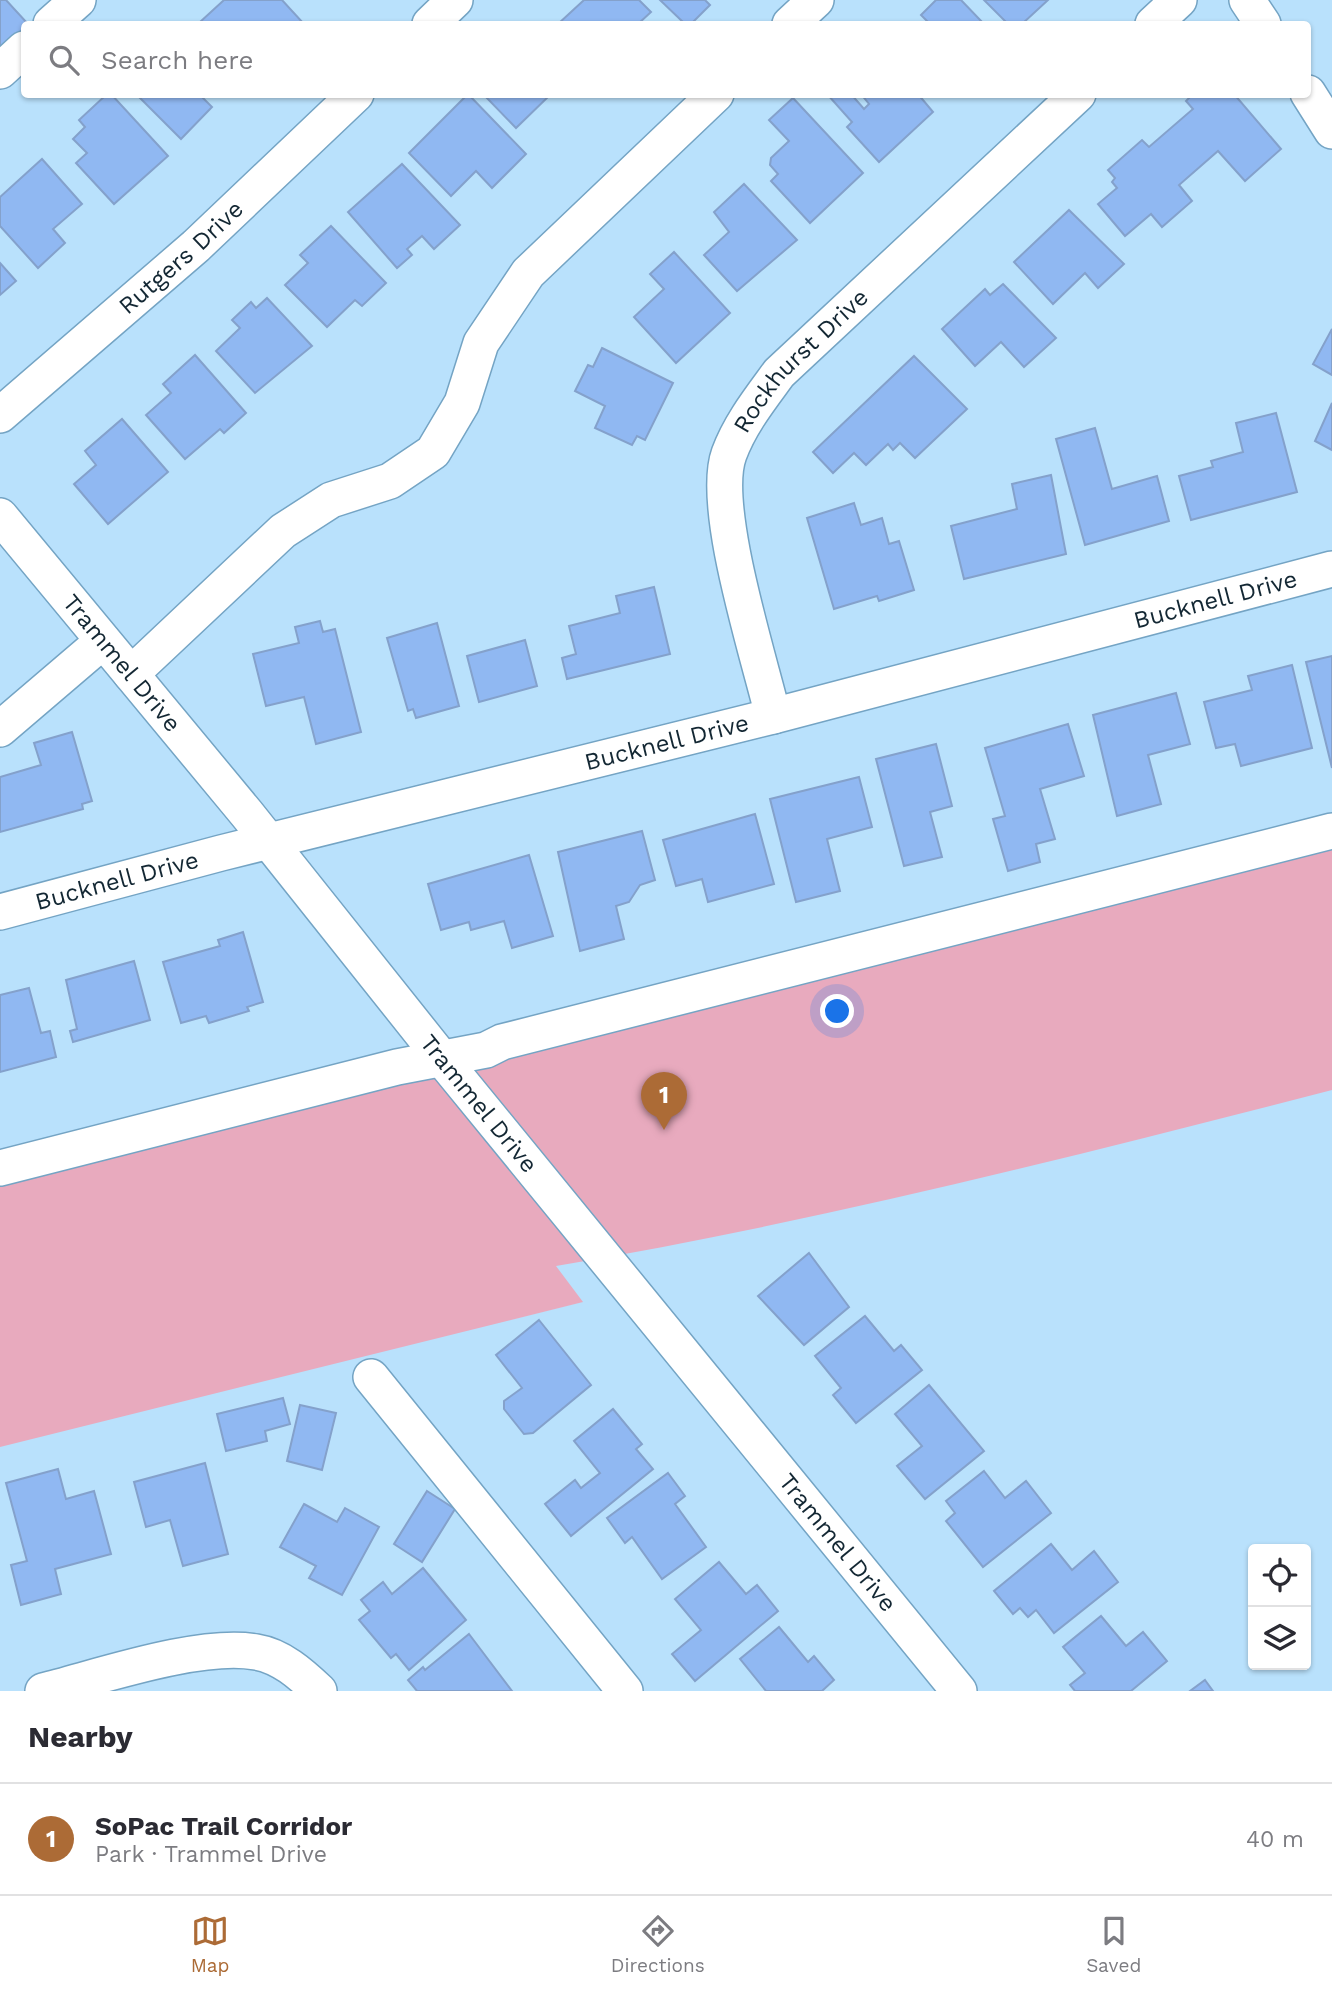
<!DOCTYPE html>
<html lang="en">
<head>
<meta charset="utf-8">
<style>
  :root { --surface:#fff; --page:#f7f7f7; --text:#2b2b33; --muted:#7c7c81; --line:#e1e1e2; --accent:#ac6b36 }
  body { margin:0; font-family:"Work Sans",sans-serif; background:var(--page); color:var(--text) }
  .controls { position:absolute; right:21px; bottom:21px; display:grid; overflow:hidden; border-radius:7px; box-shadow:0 2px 5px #0004 }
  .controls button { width:63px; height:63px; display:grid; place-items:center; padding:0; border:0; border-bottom:2px solid var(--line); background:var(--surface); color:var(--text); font:35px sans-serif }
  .you { position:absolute; left:838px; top:1012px; width:24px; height:24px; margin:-18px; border:5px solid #fff; border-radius:50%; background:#1a73e8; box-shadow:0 0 0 10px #1a73e833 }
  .badge { display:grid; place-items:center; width:46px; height:46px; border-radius:50%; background:var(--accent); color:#fff; font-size:23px; font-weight:700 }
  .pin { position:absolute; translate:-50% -58px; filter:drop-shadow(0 2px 4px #0008) }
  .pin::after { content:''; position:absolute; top:37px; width:24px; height:21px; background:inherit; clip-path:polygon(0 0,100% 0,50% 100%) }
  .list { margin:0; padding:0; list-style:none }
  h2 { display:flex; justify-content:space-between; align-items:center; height:91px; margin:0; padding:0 28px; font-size:30px }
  h2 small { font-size:23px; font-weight:400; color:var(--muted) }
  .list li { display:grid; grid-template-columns:46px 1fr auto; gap:21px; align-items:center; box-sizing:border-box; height:112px; padding:0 28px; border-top:2px solid var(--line) }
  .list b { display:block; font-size:26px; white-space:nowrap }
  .list p { margin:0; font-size:23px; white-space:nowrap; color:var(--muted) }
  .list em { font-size:23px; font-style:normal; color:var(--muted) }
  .icon { flex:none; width:38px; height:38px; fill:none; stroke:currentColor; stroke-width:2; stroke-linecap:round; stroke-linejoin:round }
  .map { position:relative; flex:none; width:1332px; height:1691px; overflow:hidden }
  .search { position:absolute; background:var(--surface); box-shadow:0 2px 5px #0004; left:21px; right:21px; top:21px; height:77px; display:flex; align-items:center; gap:18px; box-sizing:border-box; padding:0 24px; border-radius:7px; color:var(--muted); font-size:26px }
  .sheet { height:203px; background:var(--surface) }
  nav { display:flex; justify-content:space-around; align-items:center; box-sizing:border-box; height:98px; border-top:2px solid var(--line); background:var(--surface); font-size:19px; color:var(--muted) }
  nav a { display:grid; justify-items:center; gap:4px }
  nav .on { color:var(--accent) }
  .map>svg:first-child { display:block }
  .green { fill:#e8aabe }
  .building { fill:#90b8f2; stroke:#84a1cb; stroke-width:2 }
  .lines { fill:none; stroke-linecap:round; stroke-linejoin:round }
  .minor-casing { stroke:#74a4c4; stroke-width:38 }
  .minor { stroke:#fff; stroke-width:35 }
  .labels { text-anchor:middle; stroke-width:5; stroke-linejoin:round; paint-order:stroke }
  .street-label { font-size:24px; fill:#132733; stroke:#b9e1fc }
</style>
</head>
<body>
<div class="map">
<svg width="1332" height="1691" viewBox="0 0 1332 1691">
  <rect width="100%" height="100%" fill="#b9e1fc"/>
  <path class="green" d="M1332,819V1090C1075,1156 818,1222 556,1266L583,1302L0,1447V1169Z"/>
  <g class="building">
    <polygon points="0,0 6,0 28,24 24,24 24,32 0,54"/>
    <polygon points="224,0 282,0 304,24 202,24 200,22"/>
    <polygon points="584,0 639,0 651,12 638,24 558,24"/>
    <polygon points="660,0 705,0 710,5 691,24 685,24"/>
    <polygon points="936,0 961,0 984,24 930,24 921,15"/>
    <polygon points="984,0 1048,0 1022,24 1008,24"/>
    <polygon points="107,94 111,94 168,156 114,204 76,163 87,153 73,139 85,127 79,120"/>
    <polygon points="136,94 199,94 212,107 181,139"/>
    <polygon points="468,94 526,154 492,188 476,171 451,196 409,153"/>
    <polygon points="483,94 551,94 516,128"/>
    <polygon points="827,94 851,94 864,109 869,104 861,94 918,94 933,112 879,162 847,127 852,122"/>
    <polygon points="1193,94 1234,94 1281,149 1245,181 1218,151 1179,185 1192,201 1162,227 1151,214 1125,236 1098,204 1117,188 1112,182 1115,178 1108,170 1142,140 1149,147 1193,109 1186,101"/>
    <polygon points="793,98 863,173 810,223 771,181 778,174 770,165 771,158 789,141 769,120"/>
    <polygon points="42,159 82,204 53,229 65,243 38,268 0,226 0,197"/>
    <polygon points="402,164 460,225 434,249 422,236 407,249 412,255 397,268 348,212"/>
    <polygon points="744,184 797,240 737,291 704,255 729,232 714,212"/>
    <polygon points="1069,210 1124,264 1098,288 1085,273 1053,304 1014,262"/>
    <polygon points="331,226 386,283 362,306 355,300 327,327 285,285 308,263 300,255"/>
    <polygon points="674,252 730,313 676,363 634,317 664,289 650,274"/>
    <polygon points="0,263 16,281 0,295"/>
    <polygon points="1003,284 1056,338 1024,367 1001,342 975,366 942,329 985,289 990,295"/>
    <polygon points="267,298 312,346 255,393 216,351 240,328 232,320 251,302 256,308"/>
    <polygon points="1332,329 1332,375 1313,364"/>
    <polygon points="602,348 673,383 645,440 637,436 632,445 595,428 605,406 575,391 588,365 593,367"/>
    <polygon points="195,355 246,413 224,433 220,429 185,459 146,415 171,393 163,384"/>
    <polygon points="914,356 967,409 915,458 900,443 893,450 888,444 866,465 854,453 833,473 813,452"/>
    <polygon points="1332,403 1332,450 1315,441"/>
    <polygon points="1276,413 1297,492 1191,520 1179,476 1213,467 1211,461 1243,452 1236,423"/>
    <polygon points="122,419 168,472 108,524 74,484 96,465 85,451"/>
    <polygon points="1095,428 1112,489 1157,476 1169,521 1085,545 1056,439"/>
    <polygon points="1051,475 1066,554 964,579 951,526 1017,509 1012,484"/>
    <polygon points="854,503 861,525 882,518 889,544 899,541 914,590 879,601 877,596 834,609 807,518"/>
    <polygon points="654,587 670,654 567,679 562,658 576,654 569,626 620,613 616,596"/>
    <polygon points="320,621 323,632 335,629 361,732 316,744 304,697 266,706 253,654 299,643 295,627"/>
    <polygon points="437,623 459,706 416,718 413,709 408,711 387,638"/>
    <polygon points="525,640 537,686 479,702 467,656"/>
    <polygon points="1332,656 1332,768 1306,662"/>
    <polygon points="1292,665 1312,748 1241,766 1235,744 1216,748 1204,702 1252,690 1248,676"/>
    <polygon points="1176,693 1190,744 1148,755 1161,804 1117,816 1093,715"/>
    <polygon points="1068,724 1084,776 1040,789 1055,839 1036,844 1040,862 1008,871 993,819 1005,816 985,748"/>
    <polygon points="72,732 92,801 82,804 83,809 0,832 0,777 41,765 34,743"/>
    <polygon points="936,744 952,806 930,812 942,857 904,866 876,759"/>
    <polygon points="859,777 872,827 827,839 840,891 796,902 770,799"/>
    <polygon points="755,814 774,884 708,902 702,879 676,886 663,840"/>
    <polygon points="642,831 655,880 640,885 629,902 616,906 624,939 580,951 558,852"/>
    <polygon points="529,855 553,936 512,948 504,921 471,930 469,922 441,930 428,884"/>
    <polygon points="243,932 263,1002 247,1007 249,1011 209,1023 206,1016 181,1023 163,962 220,946 218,940"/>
    <polygon points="134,961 150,1020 73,1042 70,1031 77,1029 66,980"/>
    <polygon points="29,988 41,1033 50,1031 56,1057 0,1072 0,995"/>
    <polygon points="809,1253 849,1307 804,1345 758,1296"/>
    <polygon points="865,1316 894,1351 901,1345 922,1370 856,1423 833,1395 841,1388 815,1356"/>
    <polygon points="539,1320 591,1385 533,1433 524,1434 504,1409 504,1401 522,1388 496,1355"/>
    <polygon points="929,1385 984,1451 925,1499 897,1466 922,1446 895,1414"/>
    <polygon points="283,1398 290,1424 265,1431 267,1441 226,1451 217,1414"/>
    <polygon points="300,1405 336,1413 322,1470 287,1461"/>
    <polygon points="613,1409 642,1444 636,1449 653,1469 571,1536 545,1504 575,1480 581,1488 600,1473 574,1441"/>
    <polygon points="205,1463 228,1554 183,1566 170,1520 146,1527 134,1482"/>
    <polygon points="58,1469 66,1499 94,1491 111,1554 55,1569 61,1594 21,1605 11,1565 27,1561 6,1483"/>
    <polygon points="984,1471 1005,1498 1026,1481 1051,1513 983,1567 946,1521 955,1513 946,1501"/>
    <polygon points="668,1473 685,1496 675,1504 706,1547 662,1579 632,1537 625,1543 607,1518"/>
    <polygon points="427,1491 455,1509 422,1562 394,1544"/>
    <polygon points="304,1504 337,1522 345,1508 379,1527 342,1595 309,1578 316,1566 280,1547"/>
    <polygon points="1051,1544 1072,1570 1094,1551 1118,1582 1054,1633 1036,1610 1028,1617 1020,1608 1013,1614 994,1591"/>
    <polygon points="719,1562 746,1594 757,1585 778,1611 695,1681 672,1654 701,1630 675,1599"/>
    <polygon points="423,1568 466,1620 409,1670 396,1654 391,1658 359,1620 370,1611 361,1600 383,1582 392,1594"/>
    <polygon points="1101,1616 1126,1646 1143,1632 1167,1661 1131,1691 1075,1691 1070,1685 1085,1673 1063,1647"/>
    <polygon points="779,1627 808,1662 814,1656 834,1680 822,1691 766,1691 740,1659"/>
    <polygon points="469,1634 512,1691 417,1691 408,1680 423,1667 425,1670"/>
    <polygon points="1205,1680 1213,1691 1190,1691"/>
  </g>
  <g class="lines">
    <defs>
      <g id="minor">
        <polyline points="1247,0 1263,24"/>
        <polyline points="51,24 78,0"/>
        <polyline points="430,24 455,0"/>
        <polyline points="790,24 816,0"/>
        <polyline points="1153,24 1179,0"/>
        <polyline points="0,71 24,49"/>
        <polyline points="1308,93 1332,131"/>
        <path id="s1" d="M0,415L196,246L356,94"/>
        <path id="s2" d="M0,516L247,814L443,1060L959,1691"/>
        <polyline points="131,674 283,531 331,500 390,481 433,452 462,403 481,343 528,273 716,94"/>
        <path id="s3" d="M773,716C759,657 710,506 729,454C740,424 760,399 779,373L1078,94"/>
        <polyline points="0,729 103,641"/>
        <path id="s4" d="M0,912L221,853L773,716L1332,569"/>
        <polyline points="0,1168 397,1067 486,1050 502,1042 1332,831"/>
        <polyline points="371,1377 625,1691"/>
        <path d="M43,1691C99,1677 200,1642 256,1652C281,1656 301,1674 319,1691"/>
      </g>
    </defs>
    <use href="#minor" class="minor-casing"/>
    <use href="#minor" class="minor"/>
  </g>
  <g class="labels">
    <g class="street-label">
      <text dy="8" stroke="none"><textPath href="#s1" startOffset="240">Rutgers Drive</textPath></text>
      <text dy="8" stroke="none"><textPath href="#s3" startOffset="387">Rockhurst Drive</textPath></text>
      <text dy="8" stroke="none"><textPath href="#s4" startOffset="1255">Bucknell Drive</textPath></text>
      <text dy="8" stroke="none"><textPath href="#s2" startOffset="191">Trammel Drive</textPath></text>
      <text dy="8" stroke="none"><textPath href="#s4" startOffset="688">Bucknell Drive</textPath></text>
      <text dy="8" stroke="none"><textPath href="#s4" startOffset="121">Bucknell Drive</textPath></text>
      <text dy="8" stroke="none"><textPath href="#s2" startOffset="758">Trammel Drive</textPath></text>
      <text dy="8" stroke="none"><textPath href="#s2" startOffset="1325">Trammel Drive</textPath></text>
    </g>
  </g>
</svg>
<div class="controls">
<button><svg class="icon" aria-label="locate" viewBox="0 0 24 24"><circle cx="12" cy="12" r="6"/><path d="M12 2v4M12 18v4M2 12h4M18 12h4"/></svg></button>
<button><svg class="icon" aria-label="layers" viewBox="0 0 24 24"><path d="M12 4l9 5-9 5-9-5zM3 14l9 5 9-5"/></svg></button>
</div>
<div class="you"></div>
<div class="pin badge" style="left:664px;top:1130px">1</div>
<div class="search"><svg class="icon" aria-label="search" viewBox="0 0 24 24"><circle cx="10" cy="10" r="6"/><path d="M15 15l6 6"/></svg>Search here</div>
</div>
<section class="sheet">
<h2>Nearby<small></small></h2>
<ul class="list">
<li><span class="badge">1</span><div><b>SoPac Trail Corridor</b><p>Park · Trammel Drive</p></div><em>40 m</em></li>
</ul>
</section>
<nav>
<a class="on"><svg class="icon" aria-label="map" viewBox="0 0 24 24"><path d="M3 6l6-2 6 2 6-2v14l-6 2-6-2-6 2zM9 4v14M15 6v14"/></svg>Map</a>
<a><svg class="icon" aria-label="directions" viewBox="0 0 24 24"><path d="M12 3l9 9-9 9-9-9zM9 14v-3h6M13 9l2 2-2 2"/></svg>Directions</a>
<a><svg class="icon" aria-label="saved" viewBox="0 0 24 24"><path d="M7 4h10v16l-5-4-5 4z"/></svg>Saved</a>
</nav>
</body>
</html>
